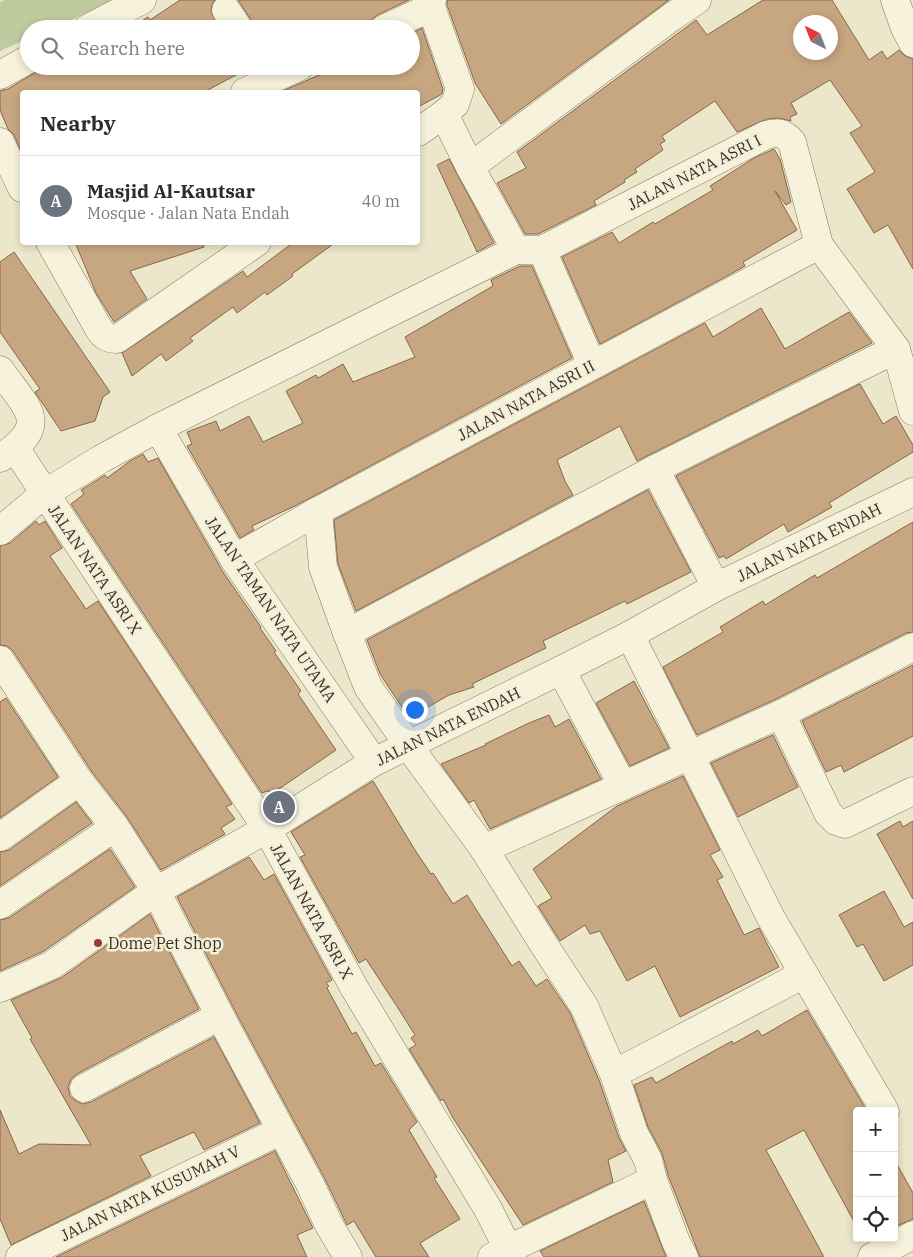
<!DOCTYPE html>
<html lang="en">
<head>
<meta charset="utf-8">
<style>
  :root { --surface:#fff; --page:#f7f7f7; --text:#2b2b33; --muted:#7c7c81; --line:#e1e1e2; --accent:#1a73e8 }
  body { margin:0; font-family:"IBM Plex Serif",serif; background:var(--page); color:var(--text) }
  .controls { position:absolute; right:15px; bottom:15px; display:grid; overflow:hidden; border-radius:5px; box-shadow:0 2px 8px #0003 }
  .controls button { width:45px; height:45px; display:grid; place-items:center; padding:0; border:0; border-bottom:1px solid var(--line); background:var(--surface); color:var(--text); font:25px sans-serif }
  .compass { position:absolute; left:793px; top:15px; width:45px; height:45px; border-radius:50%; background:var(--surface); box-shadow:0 2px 8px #0003; rotate:318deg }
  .you { position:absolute; left:414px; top:709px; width:18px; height:18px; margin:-12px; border:4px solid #fff; border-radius:50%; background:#1a73e8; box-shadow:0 0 0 8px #1a73e833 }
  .badge { display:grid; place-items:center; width:32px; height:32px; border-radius:50%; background:var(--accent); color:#fff; font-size:16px; font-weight:700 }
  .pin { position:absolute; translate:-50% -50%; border:2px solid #fff; box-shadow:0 1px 5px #0006 }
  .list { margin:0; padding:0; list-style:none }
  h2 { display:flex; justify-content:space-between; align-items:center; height:65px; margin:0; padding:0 20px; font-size:21px }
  h2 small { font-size:16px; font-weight:400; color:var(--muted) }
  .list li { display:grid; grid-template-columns:32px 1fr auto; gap:15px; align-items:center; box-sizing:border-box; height:90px; padding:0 20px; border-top:1px solid var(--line) }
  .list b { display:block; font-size:19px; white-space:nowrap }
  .list p { margin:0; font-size:16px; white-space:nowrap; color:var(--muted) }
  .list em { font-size:16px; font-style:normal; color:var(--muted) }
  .icon { flex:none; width:28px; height:28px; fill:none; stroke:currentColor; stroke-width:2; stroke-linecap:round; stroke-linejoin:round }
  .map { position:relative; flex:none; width:913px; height:1257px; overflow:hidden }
  .search { position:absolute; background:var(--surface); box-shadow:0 2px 8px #0003; left:20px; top:20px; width:400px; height:55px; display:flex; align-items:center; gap:12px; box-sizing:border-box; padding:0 18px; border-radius:28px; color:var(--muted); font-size:19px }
  .panel { position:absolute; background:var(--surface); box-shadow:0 2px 8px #0003; left:20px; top:90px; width:400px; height:155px; border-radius:5px }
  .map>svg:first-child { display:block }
  .green { fill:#bfca9e }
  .building { fill:#c7a782; stroke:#856747; fill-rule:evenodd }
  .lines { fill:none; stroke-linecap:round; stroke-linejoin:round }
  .minor-casing { stroke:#87795f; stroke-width:29 }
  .minor { stroke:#f7f2dc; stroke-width:28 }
  .poi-dot { fill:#923e33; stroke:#f4efd9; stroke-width:2 }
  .labels { text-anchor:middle; stroke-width:5; stroke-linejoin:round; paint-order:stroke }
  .street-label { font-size:16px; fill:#393022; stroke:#f4efd9 }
  .poi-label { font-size:16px; fill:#393022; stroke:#f4efd9; text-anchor:start }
</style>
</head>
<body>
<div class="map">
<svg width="913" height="1257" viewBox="0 0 913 1257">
  <rect width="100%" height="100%" fill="#ece6ca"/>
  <polygon class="green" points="5,0 129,0 82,15 51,29 29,29 29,38 0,51 0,2"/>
  <g class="building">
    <polygon points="180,0 215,0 212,4 211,12 220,29 129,29 148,17 150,20"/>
    <polygon points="238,0 409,0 377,15 371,20 369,29 257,29"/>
    <polygon points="447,0 669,0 501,124 475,83 447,5"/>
    <path d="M763,0H832L869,60L882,51L887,59L899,50L905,56L913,59V269L888,225L874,233L847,189L875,172L850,133L862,126L830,80L791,103L797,114L790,117L791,121L779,118L767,119L737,132L715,101L662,136L665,141L660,144L663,150L635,169L637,172L624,180L625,182L594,201L596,205L538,234H525L497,183L526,168L517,152L696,20L707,35ZM800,22H830V52H800Z"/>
    <polygon points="422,28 443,89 442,94 418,107 418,92 280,92 340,66 411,66 411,34"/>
    <polygon points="46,66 253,66 204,92 22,92 22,153 14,135 8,129 0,110 0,91 8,89"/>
    <polygon points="774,149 780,159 791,202 786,205 775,191 797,230 743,262 745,266 729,275 600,344 562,257 612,232 619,243 653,222 655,224 713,190 710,186 754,158"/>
    <polygon points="449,159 494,243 477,252 437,165"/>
    <polygon points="75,242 203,242 204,247 130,271 147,299 114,322 96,293"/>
    <polygon points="294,242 336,242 292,274 293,276 267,295 265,292 237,313 233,307 190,338 193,341 166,361 161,354 132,376 122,353 243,271 247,277"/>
    <polygon points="14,252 110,392 103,397 95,421 61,431 35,392 40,389 0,332 0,262"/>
    <polygon points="520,266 532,266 572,358 297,505 252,526 254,530 240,538 187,446 192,444 187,432 216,421 220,431 249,416 263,442 303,423 286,391 316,375 318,378 343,364 353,382 415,357 405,337 493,286 491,280"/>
    <polygon points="761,308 785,349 849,312 872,343 637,461 620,426 557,460 565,481 573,495 356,611 338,564 334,520 705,323 713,337"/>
    <polygon points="860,384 883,424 896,416 913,445 913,452 829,503 832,507 788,532 784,524 726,559 724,556 719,558 676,476"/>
    <polygon points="143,454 148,462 158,458 223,572 261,627 260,628 276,651 274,652 301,691 298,694 336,750 273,793 267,791 262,793 71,504 84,494 81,490 105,475 107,478 130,461"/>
    <polygon points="648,490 691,572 627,604 625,601 543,641 546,648 472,684 474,687 449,695 409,718 380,674 367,640"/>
    <polygon points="36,521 39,525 45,521 62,548 50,556 67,581 86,609 98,601 232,804 226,807 235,819 221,828 225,834 161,870 127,817 92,772 13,651 7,646 0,645 0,546 10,543"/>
    <polygon points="913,522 913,632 906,633 774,700 697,735 663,667 723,632 720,627 763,601 765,605 815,575 817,578"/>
    <polygon points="913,665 913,736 844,772 841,765 826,772 802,721"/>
    <polygon points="634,681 669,748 630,766 596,703"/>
    <polygon points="6,698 58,777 0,818 0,702"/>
    <polygon points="549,715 555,727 569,719 601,779 490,829 474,800 469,803 441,764 486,745 485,744 529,723"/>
    <polygon points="773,735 798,787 738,817 711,763"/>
    <polygon points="683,776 720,850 710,855 723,877 717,880 744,935 759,928 779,967 680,1017 655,966 627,981 600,931 590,934 585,925 560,941 538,906 552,898 533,869 617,806"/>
    <polygon points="373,781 415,850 431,874 433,873 453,904 467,895 512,966 519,961 536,986 547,979 570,1013 599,1080 619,1138 626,1151 608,1160 613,1182 523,1225 453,1118 443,1099 441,1101 409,1049 416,1045 411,1038 415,1035 398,1008 366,959 359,963 300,857 305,855 291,832"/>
    <polygon points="76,802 92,823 0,886 0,852 9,850"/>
    <polygon points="900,821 903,827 913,821 913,899 877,834"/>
    <polygon points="110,849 135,887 44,951 0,971 0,920 9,918"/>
    <polygon points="249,857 264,880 274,874 332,980 326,983 329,986 327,988 352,1034 356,1032 375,1066 381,1063 417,1122 409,1130 437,1177 434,1178 460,1219 420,1243 429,1257 376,1257 354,1221 347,1225 324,1177 234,1009 177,897"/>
    <polygon points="884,891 904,927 913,922 913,965 884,981 863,944 857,947 839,915"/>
    <polygon points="150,914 199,1009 77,1074 71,1079 68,1087 70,1096 76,1101 83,1104 91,1102 214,1037 260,1123 204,1150 194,1132 140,1156 151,1176 11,1245 0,1219 0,1110 19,1154 39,1144 91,1145 30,1039 32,1038 11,1000 61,978"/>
    <polygon points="807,1010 867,1111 857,1111 857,1227 804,1130 766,1150 824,1257 700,1257 668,1175 662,1153 648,1127 634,1085 652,1077 656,1083 732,1041 733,1044 758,1030 762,1036"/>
    <polygon points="275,1151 313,1228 297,1235 307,1257 56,1257"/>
    <polygon points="894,1159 913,1193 913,1219 894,1227"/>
    <polygon points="644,1201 666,1257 544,1257 540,1251"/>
  </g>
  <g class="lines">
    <defs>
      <g id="minor">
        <polyline points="895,0 905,28 913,43"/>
        <polyline points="226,10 239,29"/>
        <polyline points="87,29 142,0"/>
        <polyline points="384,29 431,7 432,0"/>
        <polyline points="0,75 29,59"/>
        <polyline points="245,92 300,66"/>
        <polyline points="444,114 470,167 673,16 697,0"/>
        <polyline points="418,132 444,114 455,104 460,89 431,7"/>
        <polyline points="0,142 22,188"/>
        <polyline points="470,167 516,250 542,250 592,365"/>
        <path d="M50,242L99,329C104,336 108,339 117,339L257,242"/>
        <path d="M542,250L766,135C778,132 783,132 792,142L819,245L896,349L913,411"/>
        <path d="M0,370C28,410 52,424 0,458"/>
        <polyline points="158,428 234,559 374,762"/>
        <polyline points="15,448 267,829 355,989 488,1209 512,1257"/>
        <polyline points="655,469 716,587"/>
        <polyline points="318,511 323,567 347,633"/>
        <polyline points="0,531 44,494 101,459 158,428 516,250"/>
        <polyline points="234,559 318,511 819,245"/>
        <polyline points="630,635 771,918 885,1111"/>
        <polyline points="0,660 79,781 115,827 156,891 220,1016 310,1184 329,1225 348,1257"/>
        <polyline points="561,670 623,786"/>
        <polyline points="781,714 828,813 836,821 845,824 913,791"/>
        <polyline points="0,837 79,781"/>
        <polyline points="484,849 781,714 913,647"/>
        <polyline points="0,905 115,827"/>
        <polyline points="0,988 52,965 156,891 267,829 374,762 561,670 630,635 716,587 913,492"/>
        <polyline points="614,1074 804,974"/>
        <polyline points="84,1088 220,1016"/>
        <polyline points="20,1257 280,1131"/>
        <polyline points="492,1257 653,1180"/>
        <polyline points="684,1257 676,1242 653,1180 648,1160 634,1133 614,1074 584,1006 544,945 484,849 421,763 368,687 347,633 655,469 896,349"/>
        <polyline points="872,1257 913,1235"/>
      </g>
    </defs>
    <use href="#minor" class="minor-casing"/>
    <use href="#minor" class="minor"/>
  </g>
  <circle class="poi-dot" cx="98" cy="943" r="5"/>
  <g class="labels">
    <g class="street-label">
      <text transform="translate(694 172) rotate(-27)" y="6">JALAN NATA ASRI I</text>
      <text transform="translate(526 400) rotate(-28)" y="6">JALAN NATA ASRI II</text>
      <text transform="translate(809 542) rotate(-26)" y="6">JALAN NATA ENDAH</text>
      <text transform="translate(95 569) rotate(56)" y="6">JALAN NATA ASRI X</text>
      <text transform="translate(271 609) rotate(56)" y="6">JALAN TAMAN NATA UTAMA</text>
      <text transform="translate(448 726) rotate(-26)" y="6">JALAN NATA ENDAH</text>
      <text transform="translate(312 911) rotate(61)" y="6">JALAN NATA ASRI X</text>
      <text transform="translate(150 1193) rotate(-26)" y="6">JALAN NATA KUSUMAH V</text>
    </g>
    <g class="poi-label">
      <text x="108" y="949">Dome Pet Shop</text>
    </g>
  </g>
</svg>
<div class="controls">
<button>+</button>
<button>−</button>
<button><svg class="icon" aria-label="locate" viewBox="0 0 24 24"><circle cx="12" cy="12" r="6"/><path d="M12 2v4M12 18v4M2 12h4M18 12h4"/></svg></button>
</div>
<svg class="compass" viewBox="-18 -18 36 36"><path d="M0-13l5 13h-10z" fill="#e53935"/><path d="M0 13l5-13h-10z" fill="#7c7c81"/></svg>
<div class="you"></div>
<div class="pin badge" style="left:279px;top:807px;background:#6b7280">A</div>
<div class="search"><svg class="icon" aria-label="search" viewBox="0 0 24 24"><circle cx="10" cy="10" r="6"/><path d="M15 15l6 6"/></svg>Search here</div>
<section class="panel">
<h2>Nearby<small></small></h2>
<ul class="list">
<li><span class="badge" style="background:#6b7280">A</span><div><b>Masjid Al-Kautsar</b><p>Mosque · Jalan Nata Endah</p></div><em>40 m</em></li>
</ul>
</section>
</div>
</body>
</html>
